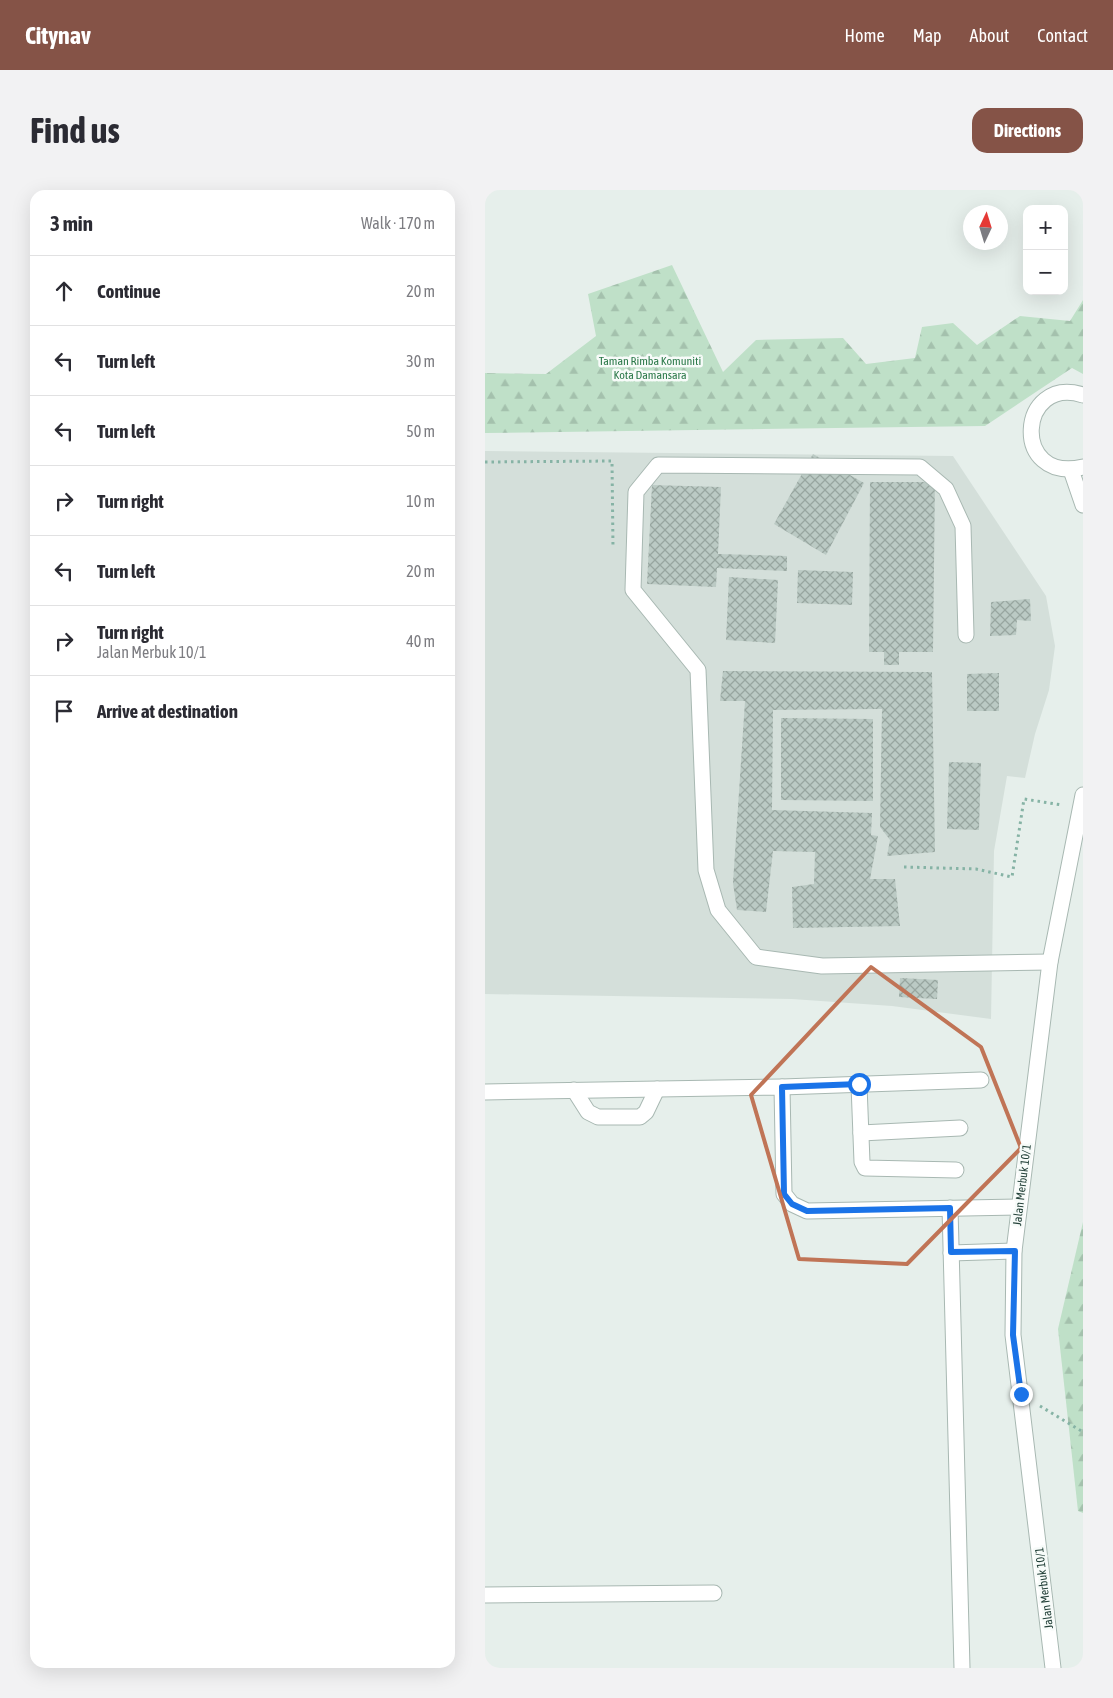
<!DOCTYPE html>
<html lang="en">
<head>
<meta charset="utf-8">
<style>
  :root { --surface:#fff; --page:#f2f2f3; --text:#2b2b33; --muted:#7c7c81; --line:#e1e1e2; --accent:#855347 }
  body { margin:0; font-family:"Asap Condensed",sans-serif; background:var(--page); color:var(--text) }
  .controls { position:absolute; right:15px; top:15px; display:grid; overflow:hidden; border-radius:10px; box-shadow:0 5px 20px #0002 }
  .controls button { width:45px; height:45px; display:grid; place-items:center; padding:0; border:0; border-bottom:1px solid var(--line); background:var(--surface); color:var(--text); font:25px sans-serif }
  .compass { position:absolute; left:478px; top:15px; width:45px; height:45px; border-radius:50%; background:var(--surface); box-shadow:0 5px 20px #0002; rotate:4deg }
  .stop { position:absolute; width:15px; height:15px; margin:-11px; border:4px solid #1a73e8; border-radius:50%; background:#fff }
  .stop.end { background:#1a73e8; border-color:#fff; box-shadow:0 1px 5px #0008 }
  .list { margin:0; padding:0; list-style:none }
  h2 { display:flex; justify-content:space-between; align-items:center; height:65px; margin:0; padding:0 20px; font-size:21px }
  h2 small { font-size:16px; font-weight:400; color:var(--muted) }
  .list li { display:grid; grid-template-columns:32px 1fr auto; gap:15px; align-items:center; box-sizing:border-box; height:70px; padding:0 20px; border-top:1px solid var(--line) }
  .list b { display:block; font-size:19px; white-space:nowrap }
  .list p { margin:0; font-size:16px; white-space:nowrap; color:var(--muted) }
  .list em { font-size:16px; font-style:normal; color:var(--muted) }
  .icon { flex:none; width:28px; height:28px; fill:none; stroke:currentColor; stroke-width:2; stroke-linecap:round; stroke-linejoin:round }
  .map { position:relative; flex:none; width:598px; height:1478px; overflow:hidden; border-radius:15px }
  header { display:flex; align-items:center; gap:30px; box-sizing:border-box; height:70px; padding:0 25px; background:var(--accent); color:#fff }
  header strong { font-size:24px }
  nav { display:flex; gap:28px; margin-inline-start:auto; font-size:18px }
  .intro { display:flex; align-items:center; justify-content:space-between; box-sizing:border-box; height:120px; padding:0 30px }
  h1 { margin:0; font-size:35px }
  .button { padding:12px 22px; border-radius:15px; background:var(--accent); color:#fff; font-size:18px; font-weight:700 }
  main { display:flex; gap:30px; padding:0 30px }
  aside { flex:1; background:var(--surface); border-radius:15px; box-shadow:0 5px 20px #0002 }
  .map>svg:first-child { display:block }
  .built { fill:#d4dfda }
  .forest { fill:url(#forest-firs) }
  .building { fill:url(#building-cross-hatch) }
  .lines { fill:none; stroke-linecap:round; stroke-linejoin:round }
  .minor-casing { stroke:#a8b8b2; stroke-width:17 }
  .path { stroke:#86b3a5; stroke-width:3; stroke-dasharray:2.5 4; stroke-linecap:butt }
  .minor { stroke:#fff; stroke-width:15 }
  .route { stroke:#1a73e8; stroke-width:6 }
  .marked { fill:none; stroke:#c07456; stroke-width:4; stroke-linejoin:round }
  .labels { text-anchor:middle; stroke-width:5; stroke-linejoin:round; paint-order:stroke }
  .park-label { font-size:12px; fill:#2d7a4b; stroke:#f7fbf9 }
  .street-label { font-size:12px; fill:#24423a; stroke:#f7fbf9 }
</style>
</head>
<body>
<header>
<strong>Citynav</strong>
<nav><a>Home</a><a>Map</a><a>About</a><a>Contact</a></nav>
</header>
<div class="intro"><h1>Find us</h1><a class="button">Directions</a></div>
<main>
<aside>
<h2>3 min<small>Walk · 170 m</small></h2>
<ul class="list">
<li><svg class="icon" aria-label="ahead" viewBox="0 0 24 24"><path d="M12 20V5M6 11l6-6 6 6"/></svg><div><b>Continue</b></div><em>20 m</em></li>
<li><svg class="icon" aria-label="left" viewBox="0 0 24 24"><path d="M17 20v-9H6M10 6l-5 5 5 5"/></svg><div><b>Turn left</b></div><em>30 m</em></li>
<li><svg class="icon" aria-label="left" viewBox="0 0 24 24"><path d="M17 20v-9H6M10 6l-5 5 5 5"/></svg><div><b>Turn left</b></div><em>50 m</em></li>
<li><svg class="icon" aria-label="right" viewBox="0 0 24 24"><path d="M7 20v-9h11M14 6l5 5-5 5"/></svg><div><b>Turn right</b></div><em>10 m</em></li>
<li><svg class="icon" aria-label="left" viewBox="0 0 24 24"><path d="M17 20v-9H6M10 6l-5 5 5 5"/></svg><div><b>Turn left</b></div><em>20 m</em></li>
<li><svg class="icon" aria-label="right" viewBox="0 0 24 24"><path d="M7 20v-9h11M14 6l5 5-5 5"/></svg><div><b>Turn right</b><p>Jalan Merbuk 10/1</p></div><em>40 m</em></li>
<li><svg class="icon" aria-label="arrive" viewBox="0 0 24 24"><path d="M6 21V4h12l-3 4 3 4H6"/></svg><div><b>Arrive at destination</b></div></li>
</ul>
</aside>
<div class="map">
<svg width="598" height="1478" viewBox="0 0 598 1478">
  <defs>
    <pattern id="forest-firs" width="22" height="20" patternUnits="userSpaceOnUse" patternTransform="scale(1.25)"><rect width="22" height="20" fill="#bfe0c8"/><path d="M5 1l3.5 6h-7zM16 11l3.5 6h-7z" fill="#a4c1ad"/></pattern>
    <pattern id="building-cross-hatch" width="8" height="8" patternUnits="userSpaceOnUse" patternTransform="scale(1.25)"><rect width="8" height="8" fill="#bbcac4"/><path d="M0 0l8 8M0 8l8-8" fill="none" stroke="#98a6a0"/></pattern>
  </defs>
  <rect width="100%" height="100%" fill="#e6efeb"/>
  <polygon class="built" points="0,261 468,266 561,406 570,456 564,500 550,544 540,588 522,586 509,661 506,829 407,816 307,809 0,804"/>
  <g class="forest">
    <polygon points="187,75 238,182 271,150 358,148 381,174 430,168 437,137 468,133 492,155 535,126 585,131 598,110 598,184 587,178 500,236 0,243 0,183 61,184 111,146 103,104"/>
    <polygon points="598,1032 598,1323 593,1321 573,1139"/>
  </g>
  <g class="building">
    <polygon points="328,264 379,293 341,365 289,334"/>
    <polygon points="385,292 450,292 448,462 414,462 414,475 399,475 399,462 384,462"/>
    <polygon points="167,295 236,297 233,364 302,366 302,381 232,378 231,397 162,394"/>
    <polygon points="313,380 368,382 367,415 312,413"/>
    <polygon points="244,387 293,390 290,453 241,450"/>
    <polygon points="545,409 546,431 532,430 531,445 505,446 506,412"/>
    <polygon points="238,481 447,482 450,662 402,666 405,650 395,637 397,519 288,520 287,620 387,623 386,645 393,646 385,689 410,689 415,736 308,738 307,697 329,694 330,662 288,661 281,722 252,720 248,693 260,511 235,511"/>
    <polygon points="514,483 514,521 482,521 482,484"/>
    <polygon points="296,528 388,529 388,611 296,610"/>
    <polygon points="464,572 496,573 494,640 462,639"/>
    <polygon points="415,788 453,790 452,809 414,807"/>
  </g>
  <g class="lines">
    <defs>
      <g id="minor">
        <path d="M598,205C533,184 525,294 598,277"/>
        <polyline points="586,280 598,315"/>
        <polyline points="481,445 478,336 461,299 435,277 173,275 151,302 148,400 213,480 221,680 233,720 271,767 337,776 565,772"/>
        <polyline points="374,895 377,972 380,978 471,980"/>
        <polyline points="297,897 496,890"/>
        <polyline points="89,900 103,922 113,927 155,927 161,922 172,899"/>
        <polyline points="0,902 297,897 299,1004 307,1014 322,1021 534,1017"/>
        <polyline points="376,943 475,938"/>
        <polyline points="465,1018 477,1478"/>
        <polyline points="466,1063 529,1061"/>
        <polyline points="0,1405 229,1403"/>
        <polyline points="568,1478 528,1145 529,1061 565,772 598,605"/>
      </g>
    </defs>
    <use href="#minor" class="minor-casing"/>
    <g class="path">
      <polyline points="0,272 127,271 128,358"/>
      <polyline points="419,677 491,679 527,687 539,609 577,615"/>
      <polyline points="555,1216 598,1242"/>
    </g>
    <use href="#minor" class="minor"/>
  </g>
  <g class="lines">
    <polyline class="route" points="374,894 297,897 299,1004 307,1014 322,1021 465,1018 466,1062 530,1061 528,1145 536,1204"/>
  </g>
  <path class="marked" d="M386,777L496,857L536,958L422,1074L314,1069L266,905Z"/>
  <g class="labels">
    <g class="park-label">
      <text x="165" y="175">Taman Rimba Komuniti<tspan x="165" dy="14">Kota Damansara</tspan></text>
    </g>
    <g class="street-label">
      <text transform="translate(537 995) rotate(-83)" y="4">Jalan Merbuk 10/1</text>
      <text transform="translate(559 1398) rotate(-97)" y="4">Jalan Merbuk 10/1</text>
    </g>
  </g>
</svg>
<div class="controls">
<button>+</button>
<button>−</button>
</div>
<svg class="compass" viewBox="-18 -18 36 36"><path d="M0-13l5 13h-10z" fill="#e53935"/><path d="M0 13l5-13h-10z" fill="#7c7c81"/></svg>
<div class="stop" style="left:374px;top:894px"></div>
<div class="stop end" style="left:536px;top:1204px"></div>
</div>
</main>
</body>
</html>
